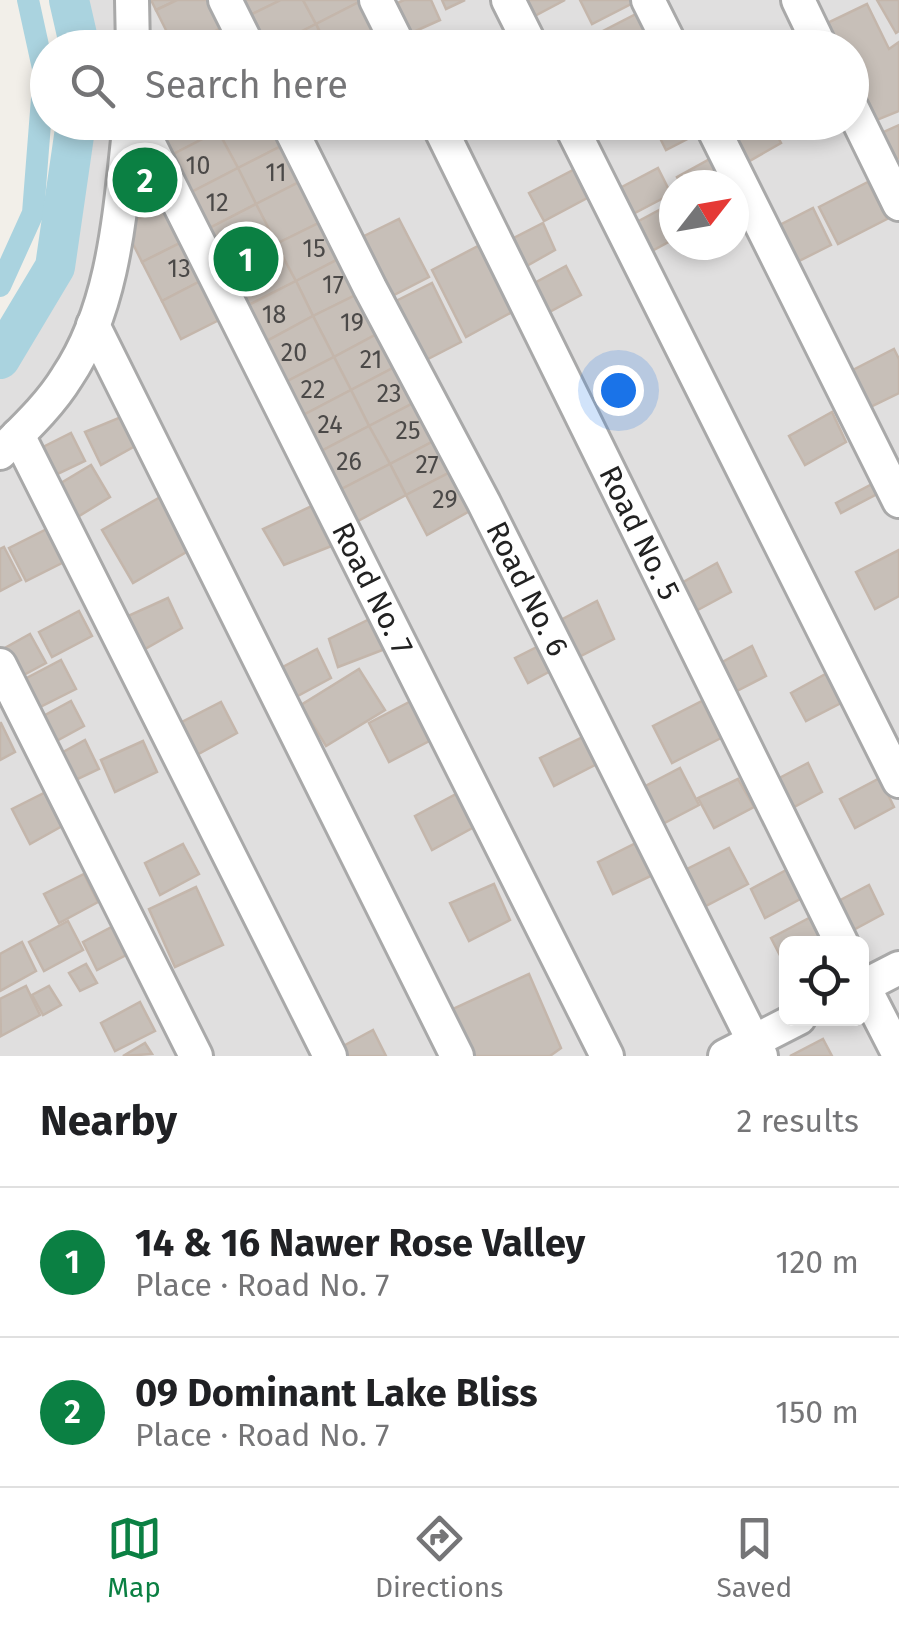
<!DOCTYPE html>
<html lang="en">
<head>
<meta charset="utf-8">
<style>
  :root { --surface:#fff; --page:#f6f6f6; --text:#202124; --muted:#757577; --line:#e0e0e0; --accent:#0b8043 }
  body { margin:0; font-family:"Fira Sans",sans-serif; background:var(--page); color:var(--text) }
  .controls { position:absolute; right:30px; bottom:30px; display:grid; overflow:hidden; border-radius:15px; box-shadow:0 5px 15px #0003 }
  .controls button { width:90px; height:90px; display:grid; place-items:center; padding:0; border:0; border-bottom:2px solid var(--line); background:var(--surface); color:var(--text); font:50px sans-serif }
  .compass { position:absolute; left:659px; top:170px; width:90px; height:90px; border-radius:50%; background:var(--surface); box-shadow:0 5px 15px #0003; rotate:59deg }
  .you { position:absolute; left:618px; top:390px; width:35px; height:35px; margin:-25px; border:8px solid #fff; border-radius:50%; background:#1a73e8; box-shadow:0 0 0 15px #1a73e833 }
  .badge { display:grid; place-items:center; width:65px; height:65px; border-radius:50%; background:var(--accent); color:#fff; font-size:32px; font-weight:700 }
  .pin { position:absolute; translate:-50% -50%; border:5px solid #fff; box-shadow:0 2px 10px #0006 }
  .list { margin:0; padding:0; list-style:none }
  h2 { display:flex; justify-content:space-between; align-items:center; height:130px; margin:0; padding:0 40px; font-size:42px }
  h2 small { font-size:32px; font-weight:400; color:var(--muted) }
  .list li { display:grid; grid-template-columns:65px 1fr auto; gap:30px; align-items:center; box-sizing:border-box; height:150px; padding:0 40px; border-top:2px solid var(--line) }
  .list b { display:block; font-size:38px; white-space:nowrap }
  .list p { margin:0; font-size:32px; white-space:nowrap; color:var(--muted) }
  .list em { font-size:32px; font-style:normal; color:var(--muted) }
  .icon { flex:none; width:55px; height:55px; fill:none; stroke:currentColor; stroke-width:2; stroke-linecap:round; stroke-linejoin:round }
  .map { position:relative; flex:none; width:899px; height:1056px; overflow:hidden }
  .search { position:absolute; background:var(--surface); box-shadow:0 5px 15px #0003; left:30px; right:30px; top:30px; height:110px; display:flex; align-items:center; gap:25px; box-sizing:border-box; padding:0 35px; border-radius:55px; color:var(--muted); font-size:38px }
  .sheet { height:430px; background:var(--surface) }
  nav { display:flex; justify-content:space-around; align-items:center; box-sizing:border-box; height:140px; border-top:2px solid var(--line); background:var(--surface); font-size:28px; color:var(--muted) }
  nav a { display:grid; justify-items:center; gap:5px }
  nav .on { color:var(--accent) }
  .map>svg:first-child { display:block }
  .residential { fill:#e0dfdf; fill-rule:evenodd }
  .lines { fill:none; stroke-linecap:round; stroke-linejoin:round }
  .canal { stroke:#aad3df; stroke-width:22 }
  .river { stroke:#aad3df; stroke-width:40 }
  .building { fill:#c7bfb8; stroke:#c4b6ab; stroke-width:2.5 }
  .minor-casing { stroke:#a9a9a9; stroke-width:38 }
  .minor { stroke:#fff; stroke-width:32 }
  .labels { text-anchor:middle; stroke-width:10; stroke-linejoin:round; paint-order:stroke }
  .number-label { font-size:25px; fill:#4b4948 }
  .street-label { font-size:30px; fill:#222; stroke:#fff }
</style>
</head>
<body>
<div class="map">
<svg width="899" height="1056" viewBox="0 0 899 1056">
  <rect width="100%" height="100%" fill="#f2efe9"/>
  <path class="residential" d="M87,0H899V1056H0V368L55,267L75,251L90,123L852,122V48L100,47ZM674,185H734V245H674ZM786,944H862V1018H786Z"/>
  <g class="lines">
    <polyline class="canal" points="0,286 33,213 44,73 28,0"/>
    <g class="river">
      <polyline points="69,0 80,48"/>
      <polyline points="0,359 55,267 76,122"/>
    </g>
  </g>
  <g class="building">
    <polygon points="151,0 177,0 156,10"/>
    <polygon points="177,0 225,0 235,21 182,48 175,48 156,10"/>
    <polygon points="225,0 281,0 236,22"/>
    <polygon points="281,0 303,0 316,24 269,48 249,48 236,22"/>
    <polygon points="303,0 363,0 316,24"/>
    <polygon points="363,0 400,48 328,48 316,24"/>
    <polygon points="404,0 431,0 440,20 400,38 386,8"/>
    <polygon points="442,0 465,0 446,9"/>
    <polygon points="517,0 565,0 527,20"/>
    <polygon points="580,0 635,0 635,2 592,24"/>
    <polygon points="877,0 899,0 899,31 896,33"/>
    <polygon points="867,4 889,49 899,42 899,111 872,122 852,81 852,48 834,48 823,25"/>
    <polygon points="640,12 654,39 638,48 604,48 597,34"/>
    <polygon points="235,21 249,48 182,48"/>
    <polygon points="316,24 327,48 269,48"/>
    <polygon points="130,122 178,199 117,230"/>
    <polygon points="138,122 214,122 218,131 158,162"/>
    <polygon points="233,122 287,122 295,139 238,168 218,131"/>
    <polygon points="652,122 702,122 705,130 666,150"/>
    <polygon points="751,122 770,122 781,143 741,166 727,135"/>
    <polygon points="899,125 899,158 889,163 877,135"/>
    <polygon points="218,131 238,168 178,199 158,162"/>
    <polygon points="295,139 313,175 256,204 238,168"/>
    <polygon points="717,155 731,185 681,185 677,177"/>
    <polygon points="238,168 256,204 196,235 178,199"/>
    <polygon points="577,168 591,196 544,221 529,193"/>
    <polygon points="658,168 671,194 631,215 618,189"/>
    <polygon points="313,175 333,216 276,244 256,204"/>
    <polygon points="868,182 887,219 838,244 819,207"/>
    <polygon points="178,199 196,235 142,262 124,226"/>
    <polygon points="674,202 674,239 650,252 635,223"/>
    <polygon points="256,204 296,281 235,312 196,235"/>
    <polygon points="813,208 831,245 783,269 764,233"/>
    <polygon points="333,216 352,252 296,281 276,244"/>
    <polygon points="399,219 429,277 390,297 360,238"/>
    <polygon points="543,223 555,250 516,272 502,244"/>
    <polygon points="196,235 216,273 162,301 142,262"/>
    <polygon points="480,245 514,311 466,337 432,270"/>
    <polygon points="352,252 370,288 313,316 296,281"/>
    <polygon points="566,266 581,295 542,316 527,287"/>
    <polygon points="216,273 235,312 181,339 162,301"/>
    <polygon points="296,281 313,316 254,348 235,312"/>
    <polygon points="432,283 461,342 422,362 392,303"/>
    <polygon points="370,288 390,327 334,357 313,316"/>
    <polygon points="313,316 334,357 274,388 254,348"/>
    <polygon points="390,327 408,360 351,390 334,357"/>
    <polygon points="894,349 899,359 899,393 864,410 845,374"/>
    <polygon points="334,357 351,390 290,422 274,388"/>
    <polygon points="408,360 427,396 369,426 351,390"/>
    <polygon points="351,390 369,426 308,458 290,422"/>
    <polygon points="427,396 447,434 390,464 369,426"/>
    <polygon points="133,412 146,440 101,465 85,432"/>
    <polygon points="832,412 846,442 805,465 789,436"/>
    <polygon points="369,426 390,464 328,496 308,458"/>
    <polygon points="71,433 85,461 51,477 37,450"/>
    <polygon points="447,434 464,465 406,495 390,464"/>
    <polygon points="390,464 406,495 345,528 328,496"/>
    <polygon points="91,465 110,497 63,526 46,492"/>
    <polygon points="464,465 484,503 427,535 406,495"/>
    <polygon points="876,482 881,492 841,513 836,503"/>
    <polygon points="164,495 195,547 133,583 102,530"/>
    <polygon points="314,505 334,545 284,565 263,529"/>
    <polygon points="55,525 72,558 26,581 9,548"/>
    <polygon points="4,547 21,580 0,591 0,549"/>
    <polygon points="899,550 899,596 875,609 856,572"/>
    <polygon points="717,563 731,592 692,613 678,585"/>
    <polygon points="168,598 182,628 138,653 119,620"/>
    <polygon points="597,601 614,639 571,661 553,624"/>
    <polygon points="79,611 92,636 52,657 39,632"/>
    <polygon points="372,618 385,649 338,667 329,639"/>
    <polygon points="30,634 46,663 18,678 3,649"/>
    <polygon points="545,643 558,667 528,683 515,658"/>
    <polygon points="752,646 766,676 727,696 713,667"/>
    <polygon points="317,649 331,678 292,699 277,670"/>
    <polygon points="61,660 76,689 36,709 21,681"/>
    <polygon points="359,669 385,710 326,746 301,705"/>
    <polygon points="831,671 845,701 806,721 791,693"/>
    <polygon points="417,698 437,737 389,762 369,723"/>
    <polygon points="71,701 84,726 49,745 36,720"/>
    <polygon points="702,701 721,738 672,763 653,726"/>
    <polygon points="221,702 237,733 191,758 174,726"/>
    <polygon points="1,723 15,752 0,760 0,723"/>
    <polygon points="583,737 597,764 554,786 540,758"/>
    <polygon points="85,740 99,769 67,784 54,757"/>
    <polygon points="143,741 157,772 115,792 101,760"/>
    <polygon points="808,763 822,792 783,813 768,784"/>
    <polygon points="680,768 699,805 651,830 632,793"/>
    <polygon points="880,778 894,807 855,828 840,799"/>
    <polygon points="738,779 754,807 714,828 698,798"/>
    <polygon points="48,791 64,825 30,844 12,809"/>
    <polygon points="458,793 476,826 432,850 415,816"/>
    <polygon points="638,842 655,874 613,894 598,862"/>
    <polygon points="183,844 199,874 160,895 145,863"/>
    <polygon points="729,848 748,884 700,909 681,872"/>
    <polygon points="790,868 804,897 765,918 751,889"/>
    <polygon points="84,874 98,902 59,923 44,894"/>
    <polygon points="494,884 510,920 469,941 450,903"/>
    <polygon points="869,885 883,914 844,935 829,906"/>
    <polygon points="196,887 223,945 175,967 149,909"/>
    <polygon points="811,917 823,944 786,944 786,967 771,938"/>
    <polygon points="68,921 83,950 44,971 29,942"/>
    <polygon points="123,921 136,950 97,970 83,942"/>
    <polygon points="22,942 36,971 0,991 0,954"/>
    <polygon points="86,964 97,983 80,991 69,973"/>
    <polygon points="529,974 561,1048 550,1056 467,1056 444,1013"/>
    <polygon points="26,986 40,1015 1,1036 0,999"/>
    <polygon points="49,986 61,1005 43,1015 32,995"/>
    <polygon points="140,1002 155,1031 115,1051 101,1023"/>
    <polygon points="373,1030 386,1056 336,1056 334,1051"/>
    <polygon points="823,1039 832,1056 790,1056"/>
    <polygon points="145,1043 152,1054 123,1056"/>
  </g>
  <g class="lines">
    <defs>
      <g id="minor">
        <polyline points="132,0 133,48"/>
        <polyline points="225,0 249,48"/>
        <polyline points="376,0 400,48"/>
        <polyline points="508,0 532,48"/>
        <polyline points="648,0 672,48"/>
        <polyline points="798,0 821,48"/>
        <polyline points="852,108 899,204"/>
        <path id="s1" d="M138,122L607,1056"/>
        <path id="s2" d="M287,122L370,288L484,503L761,1056"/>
        <path id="s3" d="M437,122L842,944"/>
        <polyline points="569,122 899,781"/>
        <polyline points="710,122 899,501"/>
        <polyline points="93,325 457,1056"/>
        <polyline points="18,435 330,1056"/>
        <path d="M0,453C23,430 50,405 67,377C116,304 120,207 130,122"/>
        <polyline points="0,665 196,1056"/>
        <polyline points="862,983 899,1055"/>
        <polyline points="862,987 899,968"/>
        <polyline points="725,1056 799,1018"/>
      </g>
    </defs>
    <use href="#minor" class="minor-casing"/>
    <use href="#minor" class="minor"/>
  </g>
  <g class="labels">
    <g class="number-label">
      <text x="198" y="174">10</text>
      <text x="276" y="181">11</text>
      <text x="217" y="211">12</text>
      <text x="314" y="257">15</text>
      <text x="179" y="277">13</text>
      <text x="333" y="293">17</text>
      <text x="274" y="323">18</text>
      <text x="352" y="331">19</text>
      <text x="294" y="361">20</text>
      <text x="371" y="368">21</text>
      <text x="313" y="398">22</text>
      <text x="389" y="402">23</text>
      <text x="330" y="433">24</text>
      <text x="408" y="439">25</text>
      <text x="349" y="470">26</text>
      <text x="427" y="473">27</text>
      <text x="445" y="508">29</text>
    </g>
    <g class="street-label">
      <text dy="10" stroke="none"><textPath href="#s3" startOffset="458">Road No. 5</textPath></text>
      <text dy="10" stroke="none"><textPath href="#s1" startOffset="522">Road No. 7</textPath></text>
      <text dy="10" stroke="none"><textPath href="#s2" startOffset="525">Road No. 6</textPath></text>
    </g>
  </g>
</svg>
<div class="controls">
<button><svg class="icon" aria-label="locate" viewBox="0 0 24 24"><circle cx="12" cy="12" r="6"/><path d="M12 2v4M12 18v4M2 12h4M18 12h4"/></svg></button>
</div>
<svg class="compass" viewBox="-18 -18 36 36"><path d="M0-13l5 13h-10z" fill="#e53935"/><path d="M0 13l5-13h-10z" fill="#757577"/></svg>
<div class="you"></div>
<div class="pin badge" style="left:246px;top:259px">1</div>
<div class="pin badge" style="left:145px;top:180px">2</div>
<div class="search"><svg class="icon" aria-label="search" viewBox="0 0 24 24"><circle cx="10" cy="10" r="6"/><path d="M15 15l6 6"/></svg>Search here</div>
</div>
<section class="sheet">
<h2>Nearby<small>2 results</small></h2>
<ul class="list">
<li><span class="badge">1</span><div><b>14 &amp; 16 Nawer Rose Valley</b><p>Place · Road No. 7</p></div><em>120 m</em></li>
<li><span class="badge">2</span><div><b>09 Dominant Lake Bliss</b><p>Place · Road No. 7</p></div><em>150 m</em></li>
</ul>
</section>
<nav>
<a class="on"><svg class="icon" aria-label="map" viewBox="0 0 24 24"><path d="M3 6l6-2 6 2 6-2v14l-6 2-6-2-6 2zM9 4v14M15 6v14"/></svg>Map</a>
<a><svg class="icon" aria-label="directions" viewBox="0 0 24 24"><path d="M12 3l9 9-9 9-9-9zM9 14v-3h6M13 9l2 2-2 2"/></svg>Directions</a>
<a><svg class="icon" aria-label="saved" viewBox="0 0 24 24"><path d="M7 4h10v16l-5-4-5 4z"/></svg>Saved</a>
</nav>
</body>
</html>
